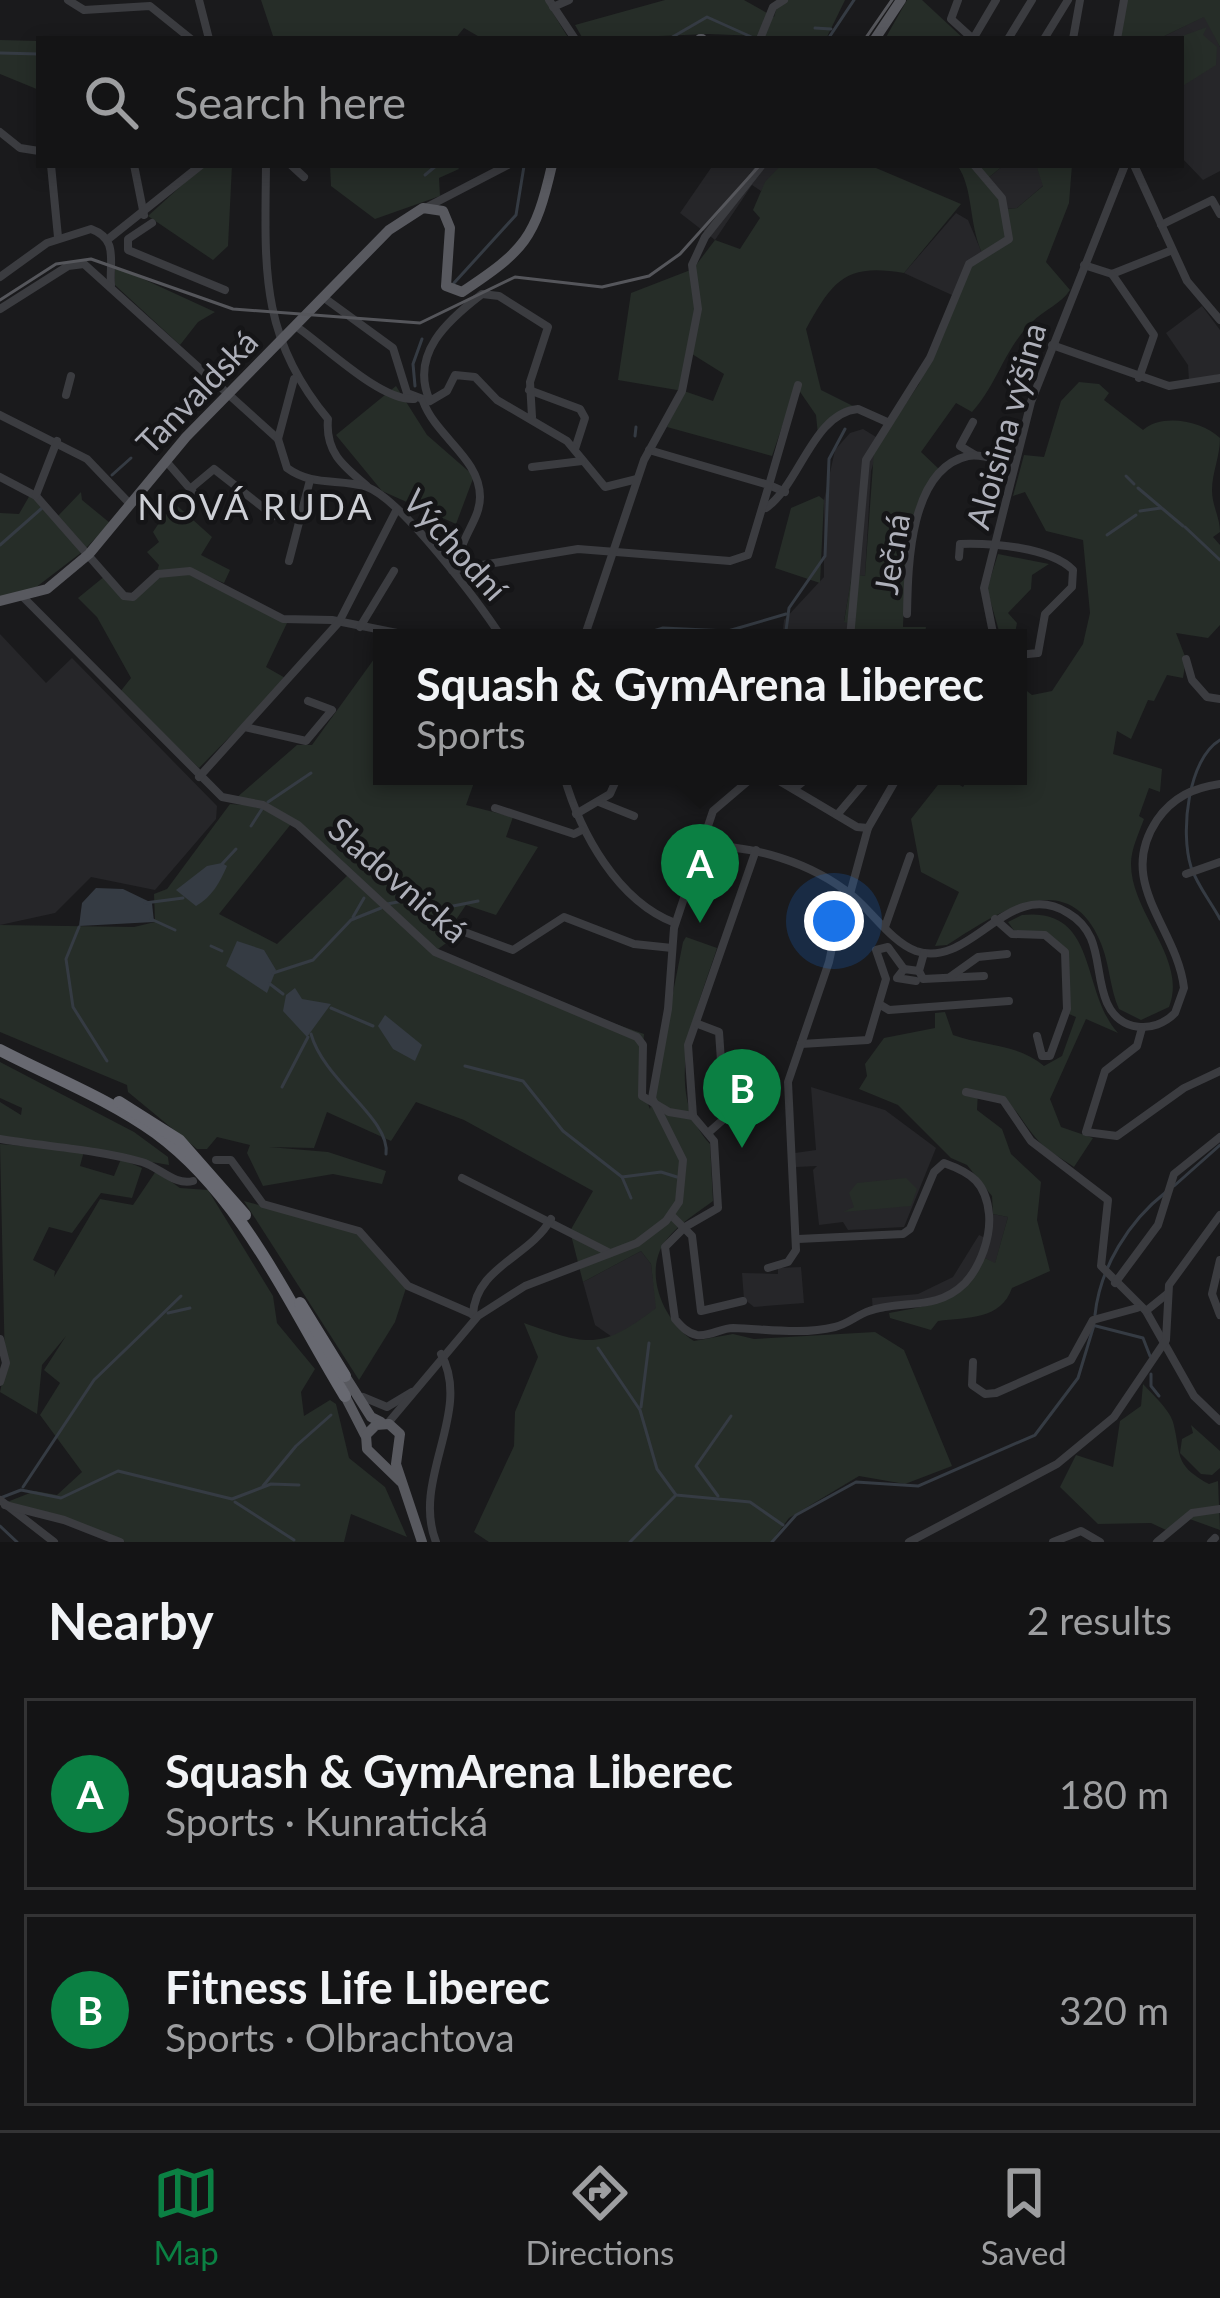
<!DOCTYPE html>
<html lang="en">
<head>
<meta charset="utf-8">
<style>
  :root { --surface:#141415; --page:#1d1d1e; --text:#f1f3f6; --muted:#9d9ea0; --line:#333334; --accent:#0b8043 }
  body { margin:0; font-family:Lato,sans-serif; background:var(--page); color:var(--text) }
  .you { position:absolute; left:834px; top:921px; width:42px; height:42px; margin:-30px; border:9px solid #fff; border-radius:50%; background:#1a73e8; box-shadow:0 0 0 18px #1a73e833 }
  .badge { display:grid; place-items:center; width:78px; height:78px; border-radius:50%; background:var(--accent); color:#fff; font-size:39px; font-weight:700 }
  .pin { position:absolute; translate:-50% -99px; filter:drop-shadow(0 3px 6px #0008) }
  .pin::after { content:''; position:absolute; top:63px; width:42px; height:36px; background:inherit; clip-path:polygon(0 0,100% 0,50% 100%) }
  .popup { position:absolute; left:373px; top:629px; width:654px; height:156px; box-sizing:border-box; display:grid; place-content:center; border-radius:0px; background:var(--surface); filter:drop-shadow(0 3px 9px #0005); font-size:39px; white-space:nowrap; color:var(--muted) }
  .popup b { font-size:45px; color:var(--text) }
  .popup::after { content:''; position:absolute; left:50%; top:100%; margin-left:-24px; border:24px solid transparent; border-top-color:var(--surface) }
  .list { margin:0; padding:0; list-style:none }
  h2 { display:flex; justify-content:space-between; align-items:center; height:156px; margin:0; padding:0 48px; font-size:51px }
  h2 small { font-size:39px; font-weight:400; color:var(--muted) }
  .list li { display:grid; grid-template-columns:78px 1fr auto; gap:36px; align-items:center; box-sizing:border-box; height:192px; margin:0 24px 24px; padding:0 24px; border:3px solid var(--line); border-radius:0px }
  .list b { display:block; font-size:45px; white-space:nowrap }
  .list p { margin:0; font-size:39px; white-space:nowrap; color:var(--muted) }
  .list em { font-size:39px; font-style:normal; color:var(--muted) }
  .icon { flex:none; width:66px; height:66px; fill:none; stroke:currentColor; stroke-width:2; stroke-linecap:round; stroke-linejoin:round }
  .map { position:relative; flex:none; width:1220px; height:1542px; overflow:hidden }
  .search { position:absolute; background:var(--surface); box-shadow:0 6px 18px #0003; left:36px; right:36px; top:36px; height:132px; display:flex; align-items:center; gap:30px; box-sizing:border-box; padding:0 42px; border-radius:0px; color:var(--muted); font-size:45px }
  .sheet { height:588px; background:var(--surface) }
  nav { display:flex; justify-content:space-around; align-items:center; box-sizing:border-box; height:168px; border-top:3px solid var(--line); background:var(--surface); font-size:33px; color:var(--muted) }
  nav a { display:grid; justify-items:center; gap:6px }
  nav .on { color:var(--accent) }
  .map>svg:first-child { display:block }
  .built { fill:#262629 }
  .green { fill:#262d28; fill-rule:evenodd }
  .water { fill:#353b43 }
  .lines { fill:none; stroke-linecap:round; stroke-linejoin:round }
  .stream { stroke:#353b43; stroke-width:3 }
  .minor { stroke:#3b3c40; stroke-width:8 }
  .major { stroke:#58595f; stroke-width:10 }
  .highway { stroke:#686971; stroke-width:12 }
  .tram { stroke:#55565b; stroke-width:3 }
  .labels { text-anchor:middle; stroke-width:9; stroke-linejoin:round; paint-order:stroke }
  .street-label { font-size:33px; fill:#aeb0ba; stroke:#151517 }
  .neighbourhood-label { font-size:36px; letter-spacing:3px; fill:#ced0d6; stroke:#151517 }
</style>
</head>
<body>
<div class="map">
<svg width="1220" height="1542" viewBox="0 0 1220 1542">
  <rect width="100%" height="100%" fill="#1a1a1c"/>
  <g class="built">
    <polygon points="1205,16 1220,47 1220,171 1203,180 1181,157 1181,39 1158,39"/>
    <polygon points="713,165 781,165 761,191 752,185 715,240 680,213"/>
    <polygon points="1004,165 1036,165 1044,185 1017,208 1007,209 988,178"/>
    <polygon points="956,213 968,220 982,253 1009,239 1025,259 954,296 904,273"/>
    <polygon points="1202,306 1220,330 1220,374 1189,381 1188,365 1166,333"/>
    <polygon points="863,429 881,440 871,471 865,576 852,575 844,621 854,623 850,638 782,638 784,620 824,577 824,500 835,450 850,433"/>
    <polygon points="0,634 46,683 72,658 217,806 216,819 155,890 91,877 55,913 0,925"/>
    <polygon points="811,1087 885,1110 936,1148 904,1227 848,1230 843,1222 819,1225 813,1170 817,1166 796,1167 795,1153 816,1150"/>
    <polygon points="993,1214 1008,1217 995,1264 985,1258 968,1288 945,1302 873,1313 872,1298 918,1294 953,1277 979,1235 987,1239"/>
    <polygon points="641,1251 651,1264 657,1308 615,1339 595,1325 583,1282"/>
    <polygon points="801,1267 804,1303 754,1307 744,1299 742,1273 778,1274 778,1268"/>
  </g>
  <g class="green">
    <polygon points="261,0 545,0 569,39 483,39 464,28 455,39 274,39"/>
    <polygon points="665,0 744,0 774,17 779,0 845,0 826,39 709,34 583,39 575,25"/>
    <polygon points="907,0 922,0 964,39 885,39"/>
    <polygon points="1126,0 1220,0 1220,47 1204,17 1158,39 1119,39"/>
    <polygon points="1207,27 1203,35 1217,47 1216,65 1181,87 1181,39 1174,39"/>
    <polygon points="0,40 39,41 39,90 0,74"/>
    <polygon points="204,165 232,165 228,246 213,260 148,216"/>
    <polygon points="330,165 456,165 459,169 439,178 440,196 375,219 331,186"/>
    <path d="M781,165H869L961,204L904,273C846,263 833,280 806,329L821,390L853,406L835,414L818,435L816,415L796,386L772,456L667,427L683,391L618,380L631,293L693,269L715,240L740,249L760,218L753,210L765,182ZM692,354L724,374L713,401L684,391Z"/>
    <path d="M957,165H1004L988,178L1008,209L1017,208L1043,186L1036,165H1072L1069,203L1046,262L1070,290C1061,304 1044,310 1032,322C1004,349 997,385 972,412L956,403L921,452L940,470C911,518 905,571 903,627H926L924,638H850L853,624L844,622L852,574L865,576L874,451L919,384L961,278L982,253C968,221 974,189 957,165Z"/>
    <polygon points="115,266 215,312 198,322 180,345 115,285"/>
    <path d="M1079,382L1099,384L1109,393L1104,400L1143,430C1162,413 1202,421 1220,438C1220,457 1212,472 1212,490C1212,506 1220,517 1220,532L1213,537L1220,545V625L1208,638L1176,633L1186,659L1183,678L1167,675L1154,701L1148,700L1131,739L1117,731L1113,754L1162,769L1160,792L1149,788L1139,816L1144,819C1139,833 1131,849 1131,864C1131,914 1188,959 1169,1007L1141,1020L1119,1009C1110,989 1110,967 1102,946C1070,861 995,914 947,945L935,946L959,892L921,872L911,819L945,776L963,787L970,776H1018V684L1032,695L1052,691L1083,644L1090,613L1083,540L1046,531L1025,492L1013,496L1024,455L1044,457L1061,401Z"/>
    <polygon points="396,386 427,435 474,476 456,524 382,491 336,435"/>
    <polygon points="81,492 82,500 110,523 86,548 58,516"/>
    <polygon points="30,495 82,552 35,588 0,598 0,513 19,514"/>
    <polygon points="819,496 824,500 820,583 775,568 791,508"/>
    <polygon points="173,502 212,537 201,555 230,570 224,583 197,572 157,571 159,565 147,552 159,542 153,532"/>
    <polygon points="998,554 1049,564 1032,575 1031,589 1008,613 1017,623 1014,638 1001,638 987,589"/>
    <polygon points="190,574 287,623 266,667 287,679 199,768 120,692 131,678 97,617 78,598 105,576 126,599 160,576"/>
    <path d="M382,648V776H504L503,783L476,777L466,805L513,817L506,837L538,847L496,915L466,905L451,927L464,930L434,952L483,977L644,1034L640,1085L650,1109L683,942L686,937L717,948C698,1008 659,1089 710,1144L713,1201C698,1212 679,1224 667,1239C641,1271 664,1322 694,1341L733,1334L754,1339L875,1332L904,1350L952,1466L905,1484L859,1476L789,1518L771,1542H489L474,1532L514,1446L515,1412L538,1357L524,1323C589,1346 601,1350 656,1308L651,1264L641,1251L583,1282L570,1231L593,1191L464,1120L416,1102L391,1141L327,1112L314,1148L269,1147L328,1152L386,1171L382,1184L333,1174L263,1186L247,1153L250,1145L217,1137L207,1149H197L128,1092L127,1085L0,1032V925L134,927L155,922L154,894L167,889L230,804L260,806L291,824L219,914L277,944L349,874C318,836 285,803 235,799L297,745H312Z"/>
    <path d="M1022,915C1099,907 1080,991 1118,1033L1086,1019L1050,1099L1061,1127L1093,1138L1074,1167C1061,1158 1044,1149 1035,1137C1016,1114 1012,1094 978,1092L977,1110L1002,1129L1011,1154L1041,1182L1037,1220L1050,1271L1012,1288C1001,1320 968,1317 938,1321L931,1330L890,1318L889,1313C939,1303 959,1305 985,1258L995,1263L1008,1217L993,1214L992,1196L967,1165L951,1158L898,1105L859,1089L867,1076L865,1064L884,1038L935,1028V1013L945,1012L953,1035C983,1046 1019,1044 1044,1066L1062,1056L1076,1017L1069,1014L1068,953L1047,932H1015L1008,922Z"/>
    <polygon points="0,1062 134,1132 168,1157 169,1165 0,1136 0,1102 21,1115 22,1108 0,1098"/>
    <polygon points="0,1144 84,1151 80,1166 114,1176 121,1159 142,1168 132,1198 101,1193 72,1233 49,1227 33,1260 55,1271 54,1277 100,1199 133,1205 156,1171 180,1188 208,1190 273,1296 277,1323 315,1369 301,1392 304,1416 330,1400 336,1404 349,1458 385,1487 407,1537 351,1514 344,1542 125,1542 7,1502 35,1491 57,1495 82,1472 40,1415 60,1383 44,1370 66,1336 42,1365 37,1414 0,1392 5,1368"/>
    <polygon points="906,1178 917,1189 911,1206 843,1212 854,1207 849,1193 857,1183"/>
    <polygon points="244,1201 354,1231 406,1288 395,1322 359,1380"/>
    <path d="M1143,1384C1153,1395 1169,1409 1173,1422C1182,1456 1173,1464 1209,1484L1218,1481L1220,1530L1184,1517L1166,1530L1151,1523L1098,1524L1060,1487L1076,1455L1113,1467L1120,1421L1141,1406Z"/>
    <polygon points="1191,1425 1220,1451 1220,1468 1212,1475 1201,1474 1180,1453 1182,1439 1193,1433"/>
  </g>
  <g class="water">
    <path d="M222,863L227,866C220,882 212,897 196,906L176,890L207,866Z"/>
    <polygon points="96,888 123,889 152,903 154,922 79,926 82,903"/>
    <polygon points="237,941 264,950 276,970 267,993 226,966"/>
    <polygon points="295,988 302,999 331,1004 307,1037 283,1011 286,995"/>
    <polygon points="385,1015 422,1045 415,1061 393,1049 378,1026"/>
  </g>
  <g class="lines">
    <g class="stream">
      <polyline points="815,28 831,29"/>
      <polyline points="669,39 707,17 756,39"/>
      <polyline points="828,39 854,0"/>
      <polyline points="0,53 39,54"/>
      <polyline points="425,175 437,165"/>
      <polyline points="454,283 516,215 524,166"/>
      <polyline points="415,386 413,364 422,339"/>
      <polyline points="635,436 636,427"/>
      <polyline points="112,475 131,458"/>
      <polyline points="1126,476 1134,484"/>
      <polyline points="1138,488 1183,526"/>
      <polyline points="1140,511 1161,508"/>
      <polyline points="1185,527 1220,560"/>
      <polyline points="1107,535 1136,515"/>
      <polyline points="0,545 42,508"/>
      <polyline points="631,638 663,628 728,631 786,614"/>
      <polyline points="785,638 789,608 825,556 829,459 845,429"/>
      <path d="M1220,740C1188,759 1180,832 1191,867C1197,885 1211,902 1220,919"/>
      <polyline points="268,802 311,773"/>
      <polyline points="251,826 262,809"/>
      <polyline points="222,864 236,849"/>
      <polyline points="145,903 183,898"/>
      <polyline points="387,904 403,901 443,908 478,901"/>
      <polyline points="353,917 364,898"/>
      <polyline points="151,919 175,930"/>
      <polyline points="79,927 66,959 73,1007 107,1061"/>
      <polyline points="211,946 222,951"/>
      <polyline points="273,973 313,960 351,920 381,908"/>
      <polyline points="270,984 283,994"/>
      <polyline points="331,1008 373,1026"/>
      <path d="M311,1034C324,1081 391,1119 386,1154"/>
      <polyline points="465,1066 523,1081 563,1131 622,1177 661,1172 677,1177"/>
      <polyline points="282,1087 308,1037"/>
      <polyline points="622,1177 631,1198"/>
      <polyline points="1174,1186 1220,1145"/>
      <polyline points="168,1313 190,1308"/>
      <path d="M1095,1315C1100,1267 1129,1221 1166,1192"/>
      <polyline points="1096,1326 1143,1338 1150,1356"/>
      <polyline points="598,1348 640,1410 657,1469 676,1495 750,1502 783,1525"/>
      <polyline points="1151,1374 1151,1386 1159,1396"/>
      <polyline points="641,1407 649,1343"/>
      <polyline points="263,1486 296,1446 331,1415"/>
      <polyline points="23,1487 94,1380 181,1296"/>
      <polyline points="718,1496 696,1466 731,1416"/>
      <polyline points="0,1498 21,1490 61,1498 118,1471 232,1499 271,1484 299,1485"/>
      <polyline points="235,1502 294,1540"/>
      <polyline points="0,1526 17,1542"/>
      <polyline points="630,1542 675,1496"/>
      <polyline points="772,1542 796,1515 856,1482 918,1486 1035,1435 1078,1378 1094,1325"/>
    </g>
    <g class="minor">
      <polyline points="68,0 84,10 150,6 191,39"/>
      <polyline points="199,0 209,39"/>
      <polyline points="549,0 575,39"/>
      <polyline points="958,0 951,19 973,39"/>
      <polyline points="553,7 569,0"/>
      <polyline points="760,39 773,7 784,0"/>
      <polyline points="973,39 996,0"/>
      <polyline points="1008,39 1032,0"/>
      <polyline points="1044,39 1068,0"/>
      <polyline points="1073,39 1080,0"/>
      <polyline points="1117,39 1124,0"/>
      <polyline points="0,132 20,148 39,151"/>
      <polyline points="51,165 58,237"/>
      <polyline points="134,165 144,215"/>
      <path d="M266,165C265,266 259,337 328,419C325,452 343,466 367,486"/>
      <polyline points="291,165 304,177"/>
      <polyline points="1134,165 1187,281 1220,320"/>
      <polyline points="427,207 508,165"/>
      <polyline points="152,223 128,239 128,250 225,290"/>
      <polyline points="1161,225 1212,200 1220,214"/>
      <polyline points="107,240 201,165"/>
      <polyline points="1084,265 1112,274 1170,251"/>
      <polyline points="1112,274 1154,335 1139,378"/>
      <path d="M0,277L47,243L91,229C119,239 109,262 111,285"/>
      <polyline points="323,297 393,348 407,393 428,401"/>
      <polyline points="0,309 68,266 84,264 278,439"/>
      <path d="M297,327C327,348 381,401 414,399"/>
      <polyline points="1052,345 1169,386 1220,378"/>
      <path d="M294,379L278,439L287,468C313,487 339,478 367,487C401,499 480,604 502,638"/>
      <polyline points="529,390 580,409 585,418 575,449"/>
      <polyline points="66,395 71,376"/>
      <path d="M423,401C436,437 480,458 480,497C480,522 457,539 459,568"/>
      <polyline points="0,415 87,459 130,504"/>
      <path d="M532,417L530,382L548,327L499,296L482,294C448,320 409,354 430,401L447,391L455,375L475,377L497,400L567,441L605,487L637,479"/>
      <polyline points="973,422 960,446 975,455"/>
      <polyline points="166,461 205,506"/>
      <polyline points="532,467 582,461"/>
      <polyline points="0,477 36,496 124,596 133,597 158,574 190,571 283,619 332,620 422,638"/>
      <polyline points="190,489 214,469 274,516"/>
      <polyline points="785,492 769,485 798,385"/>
      <polyline points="36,495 57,441"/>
      <path d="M766,508C800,484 813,413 858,409L887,422"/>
      <path d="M959,557L960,544C992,543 1050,547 1073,570L1072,587L1045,614L1038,653L1018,655"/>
      <polyline points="289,561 310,480"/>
      <polyline points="452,570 578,549 730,561 748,555 769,485 649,450"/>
      <polyline points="23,597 222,797 263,805 298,825 435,952 637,1037 643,1045 642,1096 669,1112 693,1116"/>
      <path d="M907,614C908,567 909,469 968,456C982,453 1001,462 1014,465"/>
      <polyline points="360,627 394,571"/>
      <polyline points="584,638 644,460 682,391 698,309 692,265 705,237 762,165"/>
      <polyline points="850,638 866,460 930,358 969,264 1009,239 1002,198 974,165"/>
      <polyline points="994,638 984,588 1031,402 1125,165"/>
      <polyline points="1186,659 1192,680 1207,697 1220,699"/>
      <polyline points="245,727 306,741 332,710 308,701"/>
      <path d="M564,776C580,832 617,901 675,923"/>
      <polyline points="771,776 857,827 868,828"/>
      <polyline points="199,777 339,622 397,509"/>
      <polyline points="794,789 810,776"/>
      <polyline points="599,802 634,816"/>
      <polyline points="495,808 574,834 582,830"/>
      <polyline points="576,814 610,794 618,776"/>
      <polyline points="837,815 870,776"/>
      <path d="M699,845C754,846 810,861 854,897C873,913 892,942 916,951C971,970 1008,876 1068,913C1104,934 1093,971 1107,1003C1120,1032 1154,1034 1175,1013L1184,988C1177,927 1115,883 1157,820C1173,797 1193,788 1220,784"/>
      <path d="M756,850L688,1045L693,1116L714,1141L718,1208L685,1227L665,1247L675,1319C681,1326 687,1333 697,1335C709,1337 721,1328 733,1328C767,1329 801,1335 835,1327C848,1324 857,1315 869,1311C902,1299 936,1312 965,1283C981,1266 991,1236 989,1214C986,1183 972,1173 944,1163L934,1172L910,1229L903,1234L798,1239"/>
      <polyline points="1186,874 1220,862"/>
      <polyline points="850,894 868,828 898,776"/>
      <polyline points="995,919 1012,934 1045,935 1065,952 1067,1009 1050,1056 1042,1056 1037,1036"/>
      <polyline points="885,927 910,856"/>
      <polyline points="467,933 513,950 564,917 634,944 672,948"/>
      <polyline points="924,953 919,971 923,979 984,976"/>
      <polyline points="950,977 978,957 1007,954"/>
      <polyline points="916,981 897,978 904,969 919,971"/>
      <polyline points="879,1004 889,1010 1009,1001"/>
      <polyline points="698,1024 719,1032 725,1118 708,1133"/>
      <polyline points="1142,1028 1137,1046 1105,1071 1086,1132 1117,1136 1184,1088 1220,1071"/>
      <polyline points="801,1044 868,1040 886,979 876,950 888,947 904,969"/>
      <polyline points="966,1092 1003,1100 1031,1141 1108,1200 1101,1266 1146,1311 1194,1396 1220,1421"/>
      <path d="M0,1139C48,1147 95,1149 142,1162C159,1167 175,1186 193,1181"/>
      <polyline points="216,1160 231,1160 263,1204 359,1231 408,1286 477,1316"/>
      <polyline points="462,1178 610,1253"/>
      <polyline points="671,1215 692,1236 701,1311 743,1301"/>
      <polyline points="1220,1260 1212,1294 1220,1315"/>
      <polyline points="768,1268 788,1262 796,1250 788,1082 829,962 844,891"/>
      <polyline points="1115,1283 1158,1225 1174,1174 1220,1137"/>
      <polyline points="1146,1311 1167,1294"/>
      <path d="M473,1315C475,1267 530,1257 551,1219"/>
      <polyline points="0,1339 6,1363 0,1382"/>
      <polyline points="973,1362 972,1385 985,1394 996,1393 1071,1360 1093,1320 1137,1308"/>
      <polyline points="363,1397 387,1407 412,1392"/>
      <polyline points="388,1423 478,1316 525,1286 637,1243 666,1221 679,1202 683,1160 652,1098 668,1009 674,928 713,811 754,776"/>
      <polyline points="0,1500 54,1542"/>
      <polyline points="5,1505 64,1520 120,1542"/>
      <path d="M436,1542C411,1479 473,1412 441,1354"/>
      <polyline points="909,1542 1057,1464 1114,1417 1166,1340 1169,1285 1220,1215"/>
      <polyline points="1053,1542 1081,1531 1100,1542"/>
      <polyline points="1157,1542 1192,1513 1220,1509"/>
      <polyline points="1211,1542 1215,1538"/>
    </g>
    <g class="major">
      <polyline points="700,39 702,39"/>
      <polyline points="875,39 901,0"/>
      <path d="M0,601L47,589L89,554L186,437L389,230L423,208L443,211L450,228L446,286L462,292C525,250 535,239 552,165"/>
      <polyline points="345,1376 371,1417 381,1422"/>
      <polyline points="345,1396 365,1435"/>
      <polyline points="401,1482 367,1449 366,1435 376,1425 389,1424 400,1434 396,1464 422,1542"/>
    </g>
    <g class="highway">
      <path d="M0,1050C52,1077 109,1099 156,1133C243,1197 290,1306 345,1396"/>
      <polyline points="119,1102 179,1140 245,1215"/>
      <polyline points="300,1303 345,1376"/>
    </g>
    <g class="tram">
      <polyline points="865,39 892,0"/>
      <polyline points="0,300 56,264 91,259 233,309 420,323 515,277 602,287 649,276 680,254 760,165"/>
    </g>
  </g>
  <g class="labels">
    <g class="street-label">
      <text transform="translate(197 392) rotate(-46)" y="12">Tanvaldská</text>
      <text transform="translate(1006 426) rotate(-74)" y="12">Aloisina výšina</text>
      <text transform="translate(455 545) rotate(48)" y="12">Východní</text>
      <text transform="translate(892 554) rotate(-81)" y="12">Ječná</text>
      <text transform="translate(398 880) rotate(41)" y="12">Sladovnická</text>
    </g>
    <g class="neighbourhood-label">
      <text x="256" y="520">NOVÁ RUDA</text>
    </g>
  </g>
</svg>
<div class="you"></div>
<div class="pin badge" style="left:700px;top:923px">A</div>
<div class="popup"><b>Squash &amp; GymArena Liberec</b>Sports</div>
<div class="pin badge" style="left:742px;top:1148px">B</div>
<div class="search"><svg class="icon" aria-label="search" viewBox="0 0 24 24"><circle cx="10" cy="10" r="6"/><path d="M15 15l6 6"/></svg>Search here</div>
</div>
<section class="sheet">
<h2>Nearby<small>2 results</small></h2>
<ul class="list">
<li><span class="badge">A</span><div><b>Squash &amp; GymArena Liberec</b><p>Sports · Kunratická</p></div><em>180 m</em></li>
<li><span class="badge">B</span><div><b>Fitness Life Liberec</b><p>Sports · Olbrachtova</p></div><em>320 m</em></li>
</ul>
</section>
<nav>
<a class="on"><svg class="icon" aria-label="map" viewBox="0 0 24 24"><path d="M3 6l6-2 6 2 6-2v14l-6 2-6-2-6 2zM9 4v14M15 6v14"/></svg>Map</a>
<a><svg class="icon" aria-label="directions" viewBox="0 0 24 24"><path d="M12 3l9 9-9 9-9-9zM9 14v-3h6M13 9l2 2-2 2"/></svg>Directions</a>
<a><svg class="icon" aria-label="saved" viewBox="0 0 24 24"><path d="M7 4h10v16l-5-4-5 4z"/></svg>Saved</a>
</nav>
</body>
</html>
